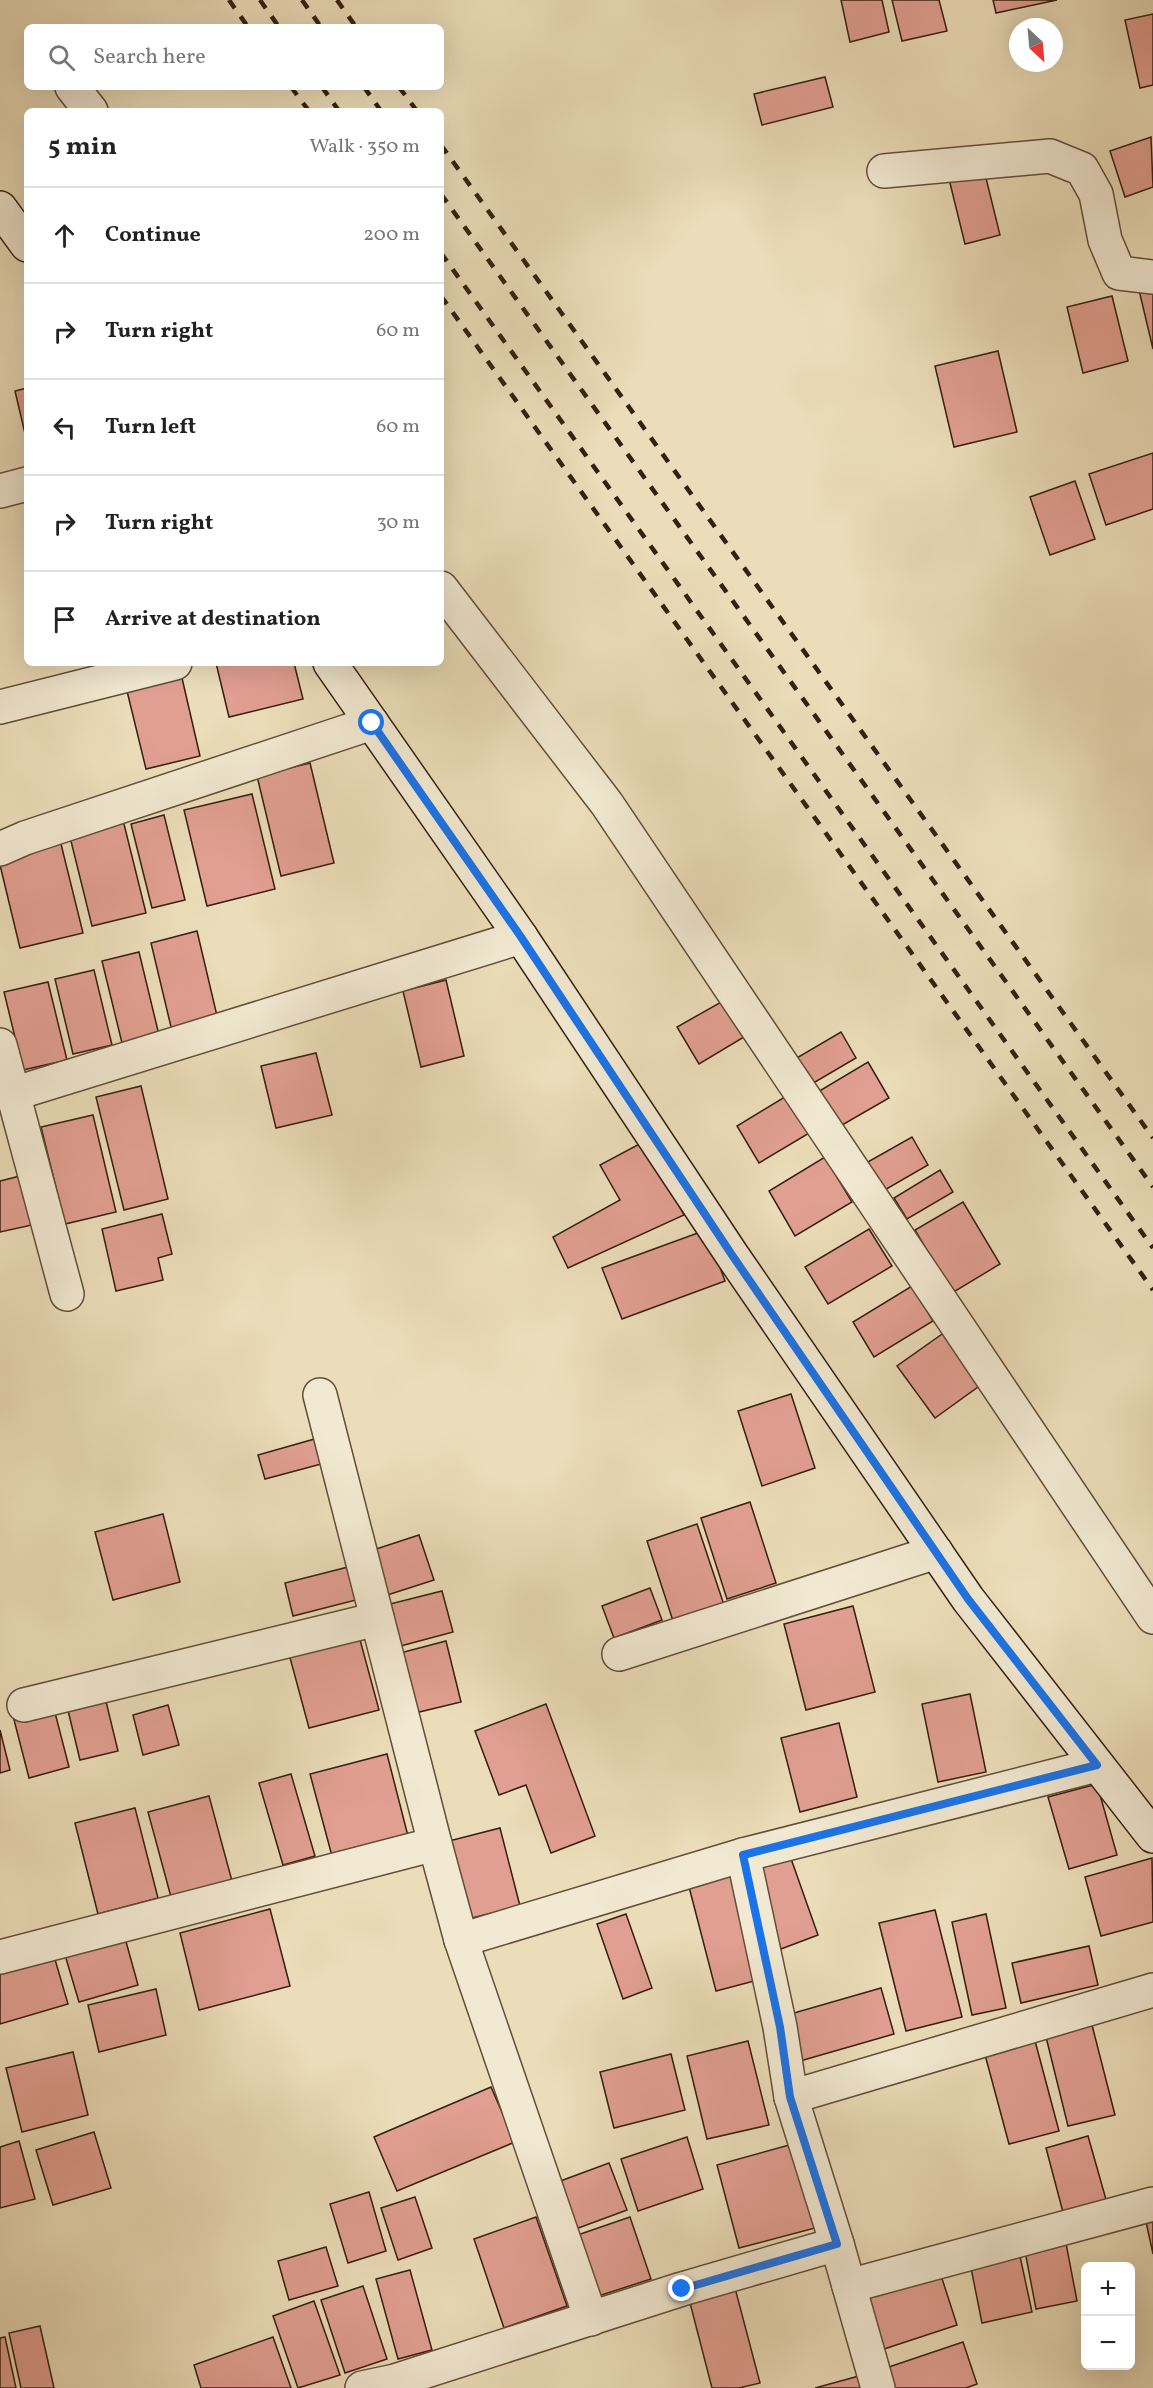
<!DOCTYPE html>
<html lang="en">
<head>
<meta charset="utf-8">
<style>
  :root { --surface:#fff; --page:#f2f2f2; --text:#222; --muted:#767676; --line:#e0e0e0 }
  body { margin:0; font-family:Vollkorn,serif; background:var(--page); color:var(--text) }
  .controls { position:absolute; right:18px; bottom:18px; display:grid; overflow:hidden; border-radius:9px; box-shadow:0 6px 24px #0002 }
  .controls button { width:54px; height:54px; display:grid; place-items:center; padding:0; border:0; border-bottom:2px solid var(--line); background:var(--surface); color:var(--text); font:30px sans-serif }
  .compass { position:absolute; left:1009px; top:18px; width:54px; height:54px; border-radius:50%; background:var(--surface); box-shadow:0 6px 24px #0002; rotate:154deg }
  .stop { position:absolute; width:18px; height:18px; margin:-14px; border:4px solid #1a73e8; border-radius:50%; background:#fff }
  .stop.end { background:#1a73e8; border-color:#fff; box-shadow:0 2px 6px #0008 }
  .list { margin:0; padding:0; list-style:none }
  h2 { display:flex; justify-content:space-between; align-items:center; height:78px; margin:0; padding:0 24px; font-size:26px }
  h2 small { font-size:20px; font-weight:400; color:var(--muted) }
  .list li { display:grid; grid-template-columns:39px 1fr auto; gap:18px; align-items:center; box-sizing:border-box; height:96px; padding:0 24px; border-top:2px solid var(--line) }
  .list b { display:block; font-size:22px; white-space:nowrap }
  .list em { font-size:20px; font-style:normal; color:var(--muted) }
  .icon { flex:none; width:33px; height:33px; fill:none; stroke:currentColor; stroke-width:2; stroke-linecap:round; stroke-linejoin:round }
  .map { position:relative; flex:none; width:1153px; height:2388px; overflow:hidden }
  .search { position:absolute; background:var(--surface); box-shadow:0 6px 24px #0002; left:24px; top:24px; width:420px; height:66px; display:flex; align-items:center; gap:15px; box-sizing:border-box; padding:0 21px; border-radius:9px; color:var(--muted); font-size:22px }
  .panel { position:absolute; background:var(--surface); box-shadow:0 6px 24px #0002; left:24px; top:108px; width:420px; height:558px; border-radius:9px }
  .map>svg:first-child { display:block }
  .building { fill:#e19f91; stroke:#351f0e; stroke-width:1.5 }
  .lines { fill:none; stroke-linecap:round; stroke-linejoin:round }
  .street-casing { stroke:#624e39; stroke-width:36 }
  .secondary-casing { stroke:#351f0e; stroke-width:36 }
  .street { stroke:#f2e9d2; stroke-width:33 }
  .secondary { stroke:#f2e9d2; stroke-width:33 }
  .rail { stroke:#351f0e; stroke-width:4.5; stroke-dasharray:10 10; stroke-linecap:butt }
  .route { stroke:#1a73e8; stroke-width:8 }
</style>
</head>
<body>
<div class="map">
<svg width="1153" height="2388" viewBox="0 0 1153 2388">
  <rect width="100%" height="100%" fill="#ebddb9"/>
  <filter id="stains"><feTurbulence type="fractalNoise" baseFrequency=".00333" numOctaves="4"/><feColorMatrix values="0 0 0 0 .2 0 0 0 0 .09 0 0 0 0 .02 0 0 0 .5 -.17"/></filter>
  <radialGradient id="worn" r=".72"><stop offset=".6" stop-color="#630" stop-opacity="0"/><stop offset="1" stop-color="#630" stop-opacity=".3"/></radialGradient>
  <g class="building">
    <polygon points="841,0 882,0 889,32 850,42"/>
    <polygon points="892,0 939,0 947,31 902,41"/>
    <polygon points="993,0 1057,0 996,13"/>
    <polygon points="1153,14 1153,85 1140,88 1125,20"/>
    <polygon points="825,77 833,107 762,125 754,94"/>
    <polygon points="1151,137 1153,187 1125,197 1110,151"/>
    <polygon points="984,170 1000,235 965,244 949,179"/>
    <polygon points="1153,286 1153,349 1139,290"/>
    <polygon points="1112,296 1128,361 1083,373 1067,307"/>
    <polygon points="998,351 1017,432 954,447 935,366"/>
    <polygon points="27,388 27,442 15,391"/>
    <polygon points="1153,453 1153,509 1106,525 1089,474"/>
    <polygon points="1075,481 1095,539 1050,555 1030,497"/>
    <polygon points="216,663 294,663 303,699 229,717"/>
    <polygon points="182,678 200,756 146,769 127,691"/>
    <polygon points="310,763 334,863 281,876 257,776"/>
    <polygon points="252,794 275,889 207,906 184,810"/>
    <polygon points="164,815 185,900 152,908 131,824"/>
    <polygon points="123,820 146,913 92,926 69,833"/>
    <polygon points="60,840 83,933 20,948 0,865"/>
    <polygon points="197,931 218,1020 172,1031 151,943"/>
    <polygon points="139,952 159,1035 122,1043 102,961"/>
    <polygon points="94,970 112,1045 73,1054 55,979"/>
    <polygon points="446,980 464,1056 421,1067 403,991"/>
    <polygon points="48,982 67,1060 23,1070 4,992"/>
    <polygon points="723,1001 744,1037 699,1064 677,1027"/>
    <polygon points="841,1032 856,1058 810,1085 795,1059"/>
    <polygon points="316,1053 332,1115 276,1128 261,1066"/>
    <polygon points="868,1062 889,1098 837,1128 816,1093"/>
    <polygon points="141,1086 168,1199 124,1210 96,1097"/>
    <polygon points="793,1092 816,1129 759,1163 737,1126"/>
    <polygon points="93,1115 116,1212 65,1224 41,1127"/>
    <polygon points="912,1137 928,1165 883,1191 866,1163"/>
    <polygon points="645,1141 684,1215 568,1268 553,1237 620,1200 600,1165"/>
    <polygon points="825,1157 852,1202 795,1236 769,1191"/>
    <polygon points="940,1170 953,1192 907,1219 894,1198"/>
    <polygon points="20,1176 32,1225 0,1232 0,1181"/>
    <polygon points="963,1202 1000,1264 952,1293 915,1230"/>
    <polygon points="162,1214 172,1254 158,1258 163,1280 116,1291 102,1229"/>
    <polygon points="869,1229 892,1266 828,1304 805,1267"/>
    <polygon points="706,1230 725,1281 622,1319 602,1268"/>
    <polygon points="912,1286 933,1321 874,1357 853,1322"/>
    <polygon points="945,1332 982,1384 935,1418 897,1366"/>
    <polygon points="791,1394 815,1468 762,1486 738,1411"/>
    <polygon points="318,1438 325,1463 265,1479 258,1455"/>
    <polygon points="750,1502 776,1583 727,1599 701,1518"/>
    <polygon points="163,1514 180,1582 113,1600 95,1532"/>
    <polygon points="697,1524 725,1608 674,1624 647,1541"/>
    <polygon points="419,1535 434,1580 378,1598 364,1553"/>
    <polygon points="348,1567 356,1600 293,1616 285,1583"/>
    <polygon points="650,1588 662,1620 614,1638 602,1606"/>
    <polygon points="442,1591 453,1632 393,1648 382,1606"/>
    <polygon points="853,1606 875,1692 806,1710 784,1624"/>
    <polygon points="359,1636 379,1710 309,1728 289,1654"/>
    <polygon points="446,1641 461,1702 415,1713 400,1653"/>
    <polygon points="103,1689 118,1751 80,1760 65,1698"/>
    <polygon points="970,1694 986,1772 938,1782 922,1704"/>
    <polygon points="52,1701 69,1767 29,1778 12,1712"/>
    <polygon points="546,1704 595,1836 551,1853 526,1785 499,1795 475,1731"/>
    <polygon points="168,1705 179,1745 143,1755 133,1715"/>
    <polygon points="839,1723 857,1797 800,1812 781,1738"/>
    <polygon points="0,1730 10,1770 0,1773"/>
    <polygon points="387,1754 408,1836 332,1856 310,1774"/>
    <polygon points="291,1774 315,1856 283,1865 259,1783"/>
    <polygon points="1097,1784 1117,1855 1069,1869 1048,1797"/>
    <polygon points="209,1796 232,1881 171,1897 148,1812"/>
    <polygon points="135,1808 158,1898 98,1914 75,1823"/>
    <polygon points="500,1828 520,1906 464,1920 445,1842"/>
    <polygon points="789,1853 818,1935 781,1949 751,1866"/>
    <polygon points="1152,1858 1153,1922 1101,1936 1085,1877"/>
    <polygon points="731,1872 758,1980 716,1991 688,1883"/>
    <polygon points="270,1909 290,1986 199,2010 180,1933"/>
    <polygon points="935,1910 962,2017 906,2031 879,1923"/>
    <polygon points="626,1914 652,1988 623,1999 597,1924"/>
    <polygon points="986,1914 1006,2008 972,2015 952,1922"/>
    <polygon points="125,1938 138,1985 79,2002 65,1955"/>
    <polygon points="1089,1946 1098,1985 1021,2003 1012,1963"/>
    <polygon points="54,1956 68,2004 0,2024 0,1971"/>
    <polygon points="881,1988 894,2034 800,2061 787,2015"/>
    <polygon points="156,1989 166,2035 99,2052 88,2005"/>
    <polygon points="1092,2025 1115,2115 1068,2126 1046,2037"/>
    <polygon points="1034,2037 1059,2131 1009,2144 984,2051"/>
    <polygon points="748,2041 769,2125 707,2139 687,2056"/>
    <polygon points="73,2052 88,2115 22,2132 6,2068"/>
    <polygon points="671,2054 685,2110 614,2128 600,2072"/>
    <polygon points="491,2087 515,2142 397,2191 374,2137"/>
    <polygon points="94,2132 111,2188 53,2205 36,2150"/>
    <polygon points="1088,2136 1107,2203 1064,2216 1046,2148"/>
    <polygon points="687,2137 703,2189 638,2211 621,2159"/>
    <polygon points="19,2141 35,2199 0,2208 0,2147"/>
    <polygon points="793,2144 815,2228 739,2248 717,2165"/>
    <polygon points="609,2163 627,2210 573,2230 555,2183"/>
    <polygon points="369,2192 386,2251 348,2263 330,2204"/>
    <polygon points="415,2197 432,2248 398,2260 381,2208"/>
    <polygon points="1153,2215 1153,2254 1145,2217"/>
    <polygon points="536,2217 567,2306 504,2328 474,2239"/>
    <polygon points="630,2217 651,2279 586,2300 566,2239"/>
    <polygon points="1065,2238 1077,2301 1036,2309 1024,2246"/>
    <polygon points="326,2247 338,2286 289,2300 278,2261"/>
    <polygon points="1018,2247 1032,2312 982,2323 969,2258"/>
    <polygon points="937,2263 957,2325 878,2351 859,2288"/>
    <polygon points="410,2270 432,2350 398,2359 376,2279"/>
    <polygon points="363,2286 387,2359 345,2373 321,2300"/>
    <polygon points="735,2288 760,2383 739,2388 712,2388 689,2299"/>
    <polygon points="314,2301 340,2375 298,2388 273,2316"/>
    <polygon points="40,2326 54,2388 21,2388 9,2333"/>
    <polygon points="5,2337 16,2388 0,2388 0,2338"/>
    <polygon points="273,2337 291,2388 201,2388 194,2365"/>
    <polygon points="963,2342 977,2384 966,2388 887,2388 880,2370"/>
    <polygon points="859,2376 862,2388 815,2388"/>
  </g>
  <g class="lines">
    <defs>
      <g id="street">
        <polyline points="72,87 91,111"/>
        <polyline points="884,171 1050,156 1082,169 1096,194 1105,240 1119,273 1153,277"/>
        <polyline points="0,491 27,484"/>
        <polyline points="441,588 607,804 1153,1617"/>
        <polyline points="0,707 175,663"/>
        <polyline points="0,849 25,838 372,723"/>
        <polyline points="0,1045 67,1294"/>
        <polyline points="13,1094 521,937"/>
        <polyline points="320,1395 435,1844"/>
        <polyline points="619,1654 936,1552"/>
        <polyline points="24,1705 377,1619"/>
        <polyline points="743,1855 780,2027 791,2097 837,2244"/>
        <polyline points="461,1940 743,1855 1097,1765"/>
        <polyline points="0,1957 435,1844 461,1940 591,2319"/>
        <polyline points="791,2097 1153,1990"/>
        <polyline points="849,2286 1153,2204"/>
        <polyline points="362,2388 395,2381 682,2289 837,2244 878,2388"/>
      </g>
      <g id="secondary">
        <polyline points="0,208 27,245"/>
        <polyline points="330,663 521,937 732,1255 968,1599 1153,1836"/>
      </g>
    </defs>
    <use href="#street" class="street-casing"/>
    <use href="#secondary" class="secondary-casing"/>
    <use href="#street" class="street"/>
    <use href="#secondary" class="secondary"/>
    <g class="rail">
      <polyline points="229,0 248,27"/>
      <polyline points="260,0 279,27"/>
      <polyline points="302,0 321,27"/>
      <polyline points="337,0 356,27"/>
      <polyline points="291,87 309,111"/>
      <polyline points="322,87 339,111"/>
      <polyline points="364,87 381,111"/>
      <polyline points="399,87 417,111"/>
      <polyline points="441,145 1153,1138"/>
      <polyline points="441,194 1153,1187"/>
      <polyline points="441,253 1153,1248"/>
      <polyline points="441,296 1153,1290"/>
    </g>
  </g>
  <g class="lines">
    <polyline class="route" points="372,723 521,937 732,1255 968,1599 1097,1765 743,1855 780,2027 790,2097 837,2244 682,2289"/>
  </g>
  <rect width="100%" height="100%" filter="url(#stains)"/>
  <rect width="100%" height="100%" fill="url(#worn)"/>
</svg>
<div class="controls">
<button>+</button>
<button>−</button>
</div>
<svg class="compass" viewBox="-18 -18 36 36"><path d="M0-13l5 13h-10z" fill="#e53935"/><path d="M0 13l5-13h-10z" fill="#767676"/></svg>
<div class="stop" style="left:372px;top:723px"></div>
<div class="stop end" style="left:682px;top:2289px"></div>
<div class="search"><svg class="icon" aria-label="search" viewBox="0 0 24 24"><circle cx="10" cy="10" r="6"/><path d="M15 15l6 6"/></svg>Search here</div>
<section class="panel">
<h2>5 min<small>Walk · 350 m</small></h2>
<ul class="list">
<li><svg class="icon" aria-label="ahead" viewBox="0 0 24 24"><path d="M12 20V5M6 11l6-6 6 6"/></svg><div><b>Continue</b></div><em>200 m</em></li>
<li><svg class="icon" aria-label="right" viewBox="0 0 24 24"><path d="M7 20v-9h11M14 6l5 5-5 5"/></svg><div><b>Turn right</b></div><em>60 m</em></li>
<li><svg class="icon" aria-label="left" viewBox="0 0 24 24"><path d="M17 20v-9H6M10 6l-5 5 5 5"/></svg><div><b>Turn left</b></div><em>60 m</em></li>
<li><svg class="icon" aria-label="right" viewBox="0 0 24 24"><path d="M7 20v-9h11M14 6l5 5-5 5"/></svg><div><b>Turn right</b></div><em>30 m</em></li>
<li><svg class="icon" aria-label="arrive" viewBox="0 0 24 24"><path d="M6 21V4h12l-3 4 3 4H6"/></svg><div><b>Arrive at destination</b></div></li>
</ul>
</section>
</div>
</body>
</html>
